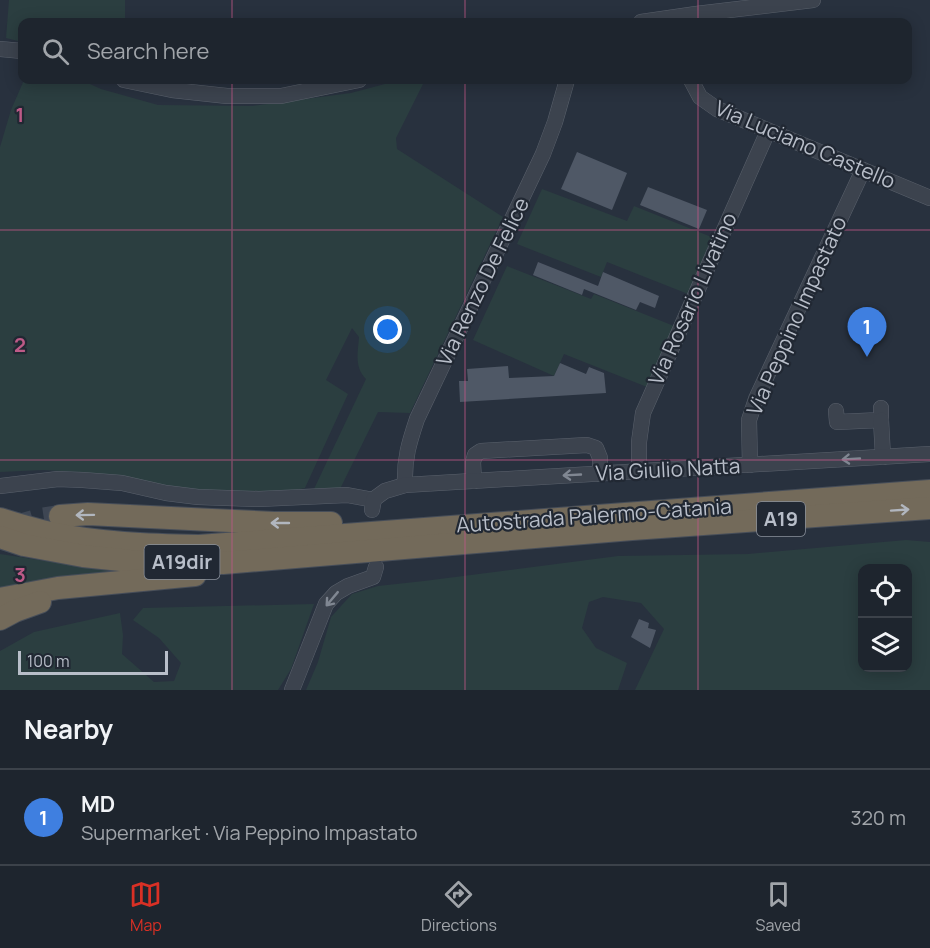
<!DOCTYPE html>
<html lang="en">
<head>
<meta charset="utf-8">
<style>
  :root { --surface:#1e252e; --page:#262d36; --text:#f1f3f6; --muted:#a1a5aa; --line:#3c424a; --accent:#d93025 }
  body { margin:0; font-family:Manrope,sans-serif; background:var(--page); color:var(--text) }
  .controls { position:absolute; right:18px; bottom:18px; display:grid; overflow:hidden; border-radius:12px; box-shadow:0 3px 15px #0003 }
  .controls button { width:54px; height:54px; display:grid; place-items:center; padding:0; border:0; border-bottom:2px solid var(--line); background:var(--surface); color:var(--text); font:30px sans-serif }
  .scale { position:absolute; left:18px; bottom:15px; width:150px; box-sizing:border-box; padding-left:6px; border:3px solid #b8bec9; border-top:0; font-size:16px; line-height:21px; white-space:nowrap; color:#b8bec9; -webkit-text-stroke:4px #212833; paint-order:stroke }
  .you { position:absolute; left:388px; top:330px; width:21px; height:21px; margin:-15px; border:4px solid #fff; border-radius:50%; background:#1a73e8; box-shadow:0 0 0 9px #1a73e833 }
  .badge { display:grid; place-items:center; width:39px; height:39px; border-radius:50%; background:var(--accent); color:#fff; font-size:20px; font-weight:700 }
  .pin { position:absolute; translate:-50% -50px; filter:drop-shadow(0 2px 3px #0008) }
  .pin::after { content:''; position:absolute; top:32px; width:21px; height:18px; background:inherit; clip-path:polygon(0 0,100% 0,50% 100%) }
  .list { margin:0; padding:0; list-style:none }
  h2 { display:flex; justify-content:space-between; align-items:center; height:78px; margin:0; padding:0 24px; font-size:26px }
  h2 small { font-size:20px; font-weight:400; color:var(--muted) }
  .list li { display:grid; grid-template-columns:39px 1fr auto; gap:18px; align-items:center; box-sizing:border-box; height:96px; padding:0 24px; border-top:2px solid var(--line) }
  .list b { display:block; font-size:22px; white-space:nowrap }
  .list p { margin:0; font-size:20px; white-space:nowrap; color:var(--muted) }
  .list em { font-size:20px; font-style:normal; color:var(--muted) }
  .icon { flex:none; width:33px; height:33px; fill:none; stroke:currentColor; stroke-width:2; stroke-linecap:round; stroke-linejoin:round }
  .map { position:relative; flex:none; width:930px; height:690px; overflow:hidden }
  .search { position:absolute; background:var(--surface); box-shadow:0 3px 15px #0003; left:18px; right:18px; top:18px; height:66px; display:flex; align-items:center; gap:15px; box-sizing:border-box; padding:0 21px; border-radius:12px; color:var(--muted); font-size:22px }
  .sheet { height:174px; background:var(--surface) }
  nav { display:flex; justify-content:space-around; align-items:center; box-sizing:border-box; height:84px; border-top:2px solid var(--line); background:var(--surface); font-size:16px; color:var(--muted) }
  nav a { display:grid; justify-items:center; gap:3px }
  nav .on { color:var(--accent) }
  .map>svg:first-child { display:block }
  .green { fill:#2b3e40; fill-rule:evenodd }
  .building { fill:#4f5866 }
  .lines { fill:none; stroke-linecap:round; stroke-linejoin:round }
  .highway-tunnel { stroke:#3e4653; stroke-width:22; stroke-dasharray:22 11; stroke-linecap:butt }
  .minor-casing { stroke:#5a616c; stroke-width:16 }
  .highway-casing { stroke:#474e59; stroke-width:24 }
  .minor { stroke:#3c434e; stroke-width:15 }
  .highway { stroke:#736a5a; stroke-width:22 }
  .oneway { stroke:#808792 }
  .oneway2 { stroke:#b1b6be }
  .grid { fill:none; stroke:#be5a87; stroke-width:1.5; stroke-opacity:0.55 }
  .labels { text-anchor:middle; stroke-width:4.5; stroke-linejoin:round; paint-order:stroke }
  .shield { fill:#212833; stroke:#8b919c; stroke-width:1.5 }
  .shield-label { font-size:20px; font-weight:bold; fill:#b8bec9 }
  .street-label { font-size:21px; fill:#b8bec9; stroke:#212833 }
  .grid-label { font-size:20px; text-anchor:middle; font-weight:bold; fill:#be5a87; stroke:#212833; stroke-width:4.5; stroke-linejoin:round; paint-order:stroke }
</style>
</head>
<body>
<div class="map">
<svg width="930" height="690" viewBox="0 0 930 690">
  <rect width="100%" height="100%" fill="#28313e"/>
  <g class="green">
    <polygon points="9,0 125,0 125,22 22,22 22,42 6,38"/>
    <path d="M24,80H81L101,89L158,105L252,106L351,93L400,80H425L396,138L397,149L503,217L410,413L378,412L340,489H314L366,379C354,367 358,352 359,337L352,328L326,380L348,394L305,488L291,491L231,492L180,488L145,481L79,472L43,470L0,472V147L11,110Z"/>
    <polygon points="542,189 627,221 634,206 714,238 688,294 607,262 601,277 517,244"/>
    <polygon points="507,266 591,299 594,294 674,326 647,387 564,354 554,376 473,340"/>
    <path d="M906,540L930,542V690H635L664,629L641,603L603,597L589,602L582,628L596,648L627,663L618,690H306L318,662L331,617L352,594L378,586L424,581L618,556L748,554ZM862,568H908V668H862Z"/>
    <polygon points="0,554 118,572 0,593"/>
    <polygon points="314,604 291,669 278,690 0,690 0,651 34,632 120,613 123,635 122,654 154,682 174,681 181,663 159,638 133,620 143,608"/>
  </g>
  <g class="building">
    <polygon points="577,152 627,173 612,210 561,189"/>
    <polygon points="648,187 707,210 699,229 640,205"/>
    <polygon points="538,262 598,286 603,272 659,296 655,308 640,302 636,310 584,289 582,295 533,275"/>
    <polygon points="560,363 586,374 589,367 604,373 606,393 460,402 459,381 468,381 467,369 508,366 509,378 554,376"/>
    <polygon points="639,619 649,623 648,628 656,630 650,648 631,637"/>
  </g>
  <g class="lines">
    <polyline class="highway-tunnel" points="12,527 40,519 60,516"/>
    <defs>
      <g id="minor">
        <polyline points="641,22 696,14 813,0"/>
        <polyline points="0,49 22,51"/>
        <polyline points="124,80 172,90 227,96 281,96 359,80"/>
        <polyline points="691,80 700,97 717,109 930,198"/>
        <polyline points="836,411 837,422 881,420 881,408"/>
        <polyline points="881,420 883,457"/>
        <polyline points="750,465 749,420 756,399 863,170"/>
        <polyline points="639,471 639,442 643,413 768,131"/>
        <polyline points="474,481 473,462 475,455 481,451 587,445 596,448 600,458 600,474"/>
        <path d="M405,485C404,459 409,443 417,419L543,154L555,122L567,80"/>
        <polyline points="0,486 58,479 83,480 122,483 166,493 198,497 259,499 347,495 374,500"/>
        <polyline points="372,510 374,499 385,491 405,485 930,454"/>
        <polyline points="292,690 326,604 336,593 348,586 373,577 376,567"/>
      </g>
      <g id="highway">
        <polyline points="60,516 88,514 274,523 331,523"/>
        <path d="M0,519C16,524 33,529 50,533C98,543 149,545 199,546L930,491"/>
        <polyline points="0,537 24,545 83,556 140,562 223,563 632,529 930,508"/>
        <polyline points="0,599 58,588 195,575"/>
        <polyline points="0,619 15,611 40,602"/>
      </g>
    </defs>
    <use href="#minor" class="minor-casing"/>
    <use href="#highway" class="highway-casing"/>
    <use href="#minor" class="minor"/>
    <use href="#highway" class="highway"/>
  </g>
  <defs><path id="oneway-shaft" d="M-6 0H5M1.5-3L5.5 0L1.5 3" fill="none" stroke-width="1.6" stroke-linecap="round" stroke-linejoin="round" transform="scale(1.5)"/></defs>
  <g class="oneway">
    <use href="#oneway-shaft" transform="translate(851 459) rotate(177)"/>
    <use href="#oneway-shaft" transform="translate(572 475) rotate(177)"/>
    <use href="#oneway-shaft" transform="translate(332 599) rotate(130)"/>
  </g>
  <g class="oneway2">
    <use href="#oneway-shaft" transform="translate(900 510) rotate(-4)"/>
    <use href="#oneway-shaft" transform="translate(85 515) rotate(179)"/>
    <use href="#oneway-shaft" transform="translate(280 523) rotate(180)"/>
  </g>
  <path class="grid" d="M232,0V22M465,0V22M698,0V22M232,80V690M465,80V690M698,80V690M0,230H930M0,460H930"/>
  <g class="labels">
    <g class="shield">
      <rect x="757" y="502" width="48" height="34" rx="4.5"/>
      <rect x="144.5" y="545" width="75" height="34" rx="4.5"/>
    </g>
    <g class="shield-label">
      <text x="781" y="526">A19</text>
      <text x="182" y="569">A19dir</text>
    </g>
    <g class="street-label">
      <text transform="translate(805 145) rotate(23)" y="7">Via Luciano Castello</text>
      <text transform="translate(483 282) rotate(-64)" y="7">Via Renzo De Felice</text>
      <text transform="translate(693 299) rotate(-66)" y="7">Via Rosario Livatino</text>
      <text transform="translate(797 316) rotate(-66)" y="7">Via Peppino Impastato</text>
      <text transform="translate(668 470) rotate(-3)" y="7">Via Giulio Natta</text>
      <text transform="translate(594 516) rotate(-4)" y="7">Autostrada Palermo-Catania</text>
    </g>
  </g>
  <g class="grid-label">
    <text x="20" y="122">1</text>
    <text x="20" y="352">2</text>
    <text x="20" y="582">3</text>
  </g>
</svg>
<div class="controls">
<button><svg class="icon" aria-label="locate" viewBox="0 0 24 24"><circle cx="12" cy="12" r="6"/><path d="M12 2v4M12 18v4M2 12h4M18 12h4"/></svg></button>
<button><svg class="icon" aria-label="layers" viewBox="0 0 24 24"><path d="M12 4l9 5-9 5-9-5zM3 14l9 5 9-5"/></svg></button>
</div>
<div class="scale">100 m</div>
<div class="you"></div>
<div class="pin badge" style="left:867px;top:357px;background:#3f7fe0">1</div>
<div class="search"><svg class="icon" aria-label="search" viewBox="0 0 24 24"><circle cx="10" cy="10" r="6"/><path d="M15 15l6 6"/></svg>Search here</div>
</div>
<section class="sheet">
<h2>Nearby<small></small></h2>
<ul class="list">
<li><span class="badge" style="background:#3f7fe0">1</span><div><b>MD</b><p>Supermarket · Via Peppino Impastato</p></div><em>320 m</em></li>
</ul>
</section>
<nav>
<a class="on"><svg class="icon" aria-label="map" viewBox="0 0 24 24"><path d="M3 6l6-2 6 2 6-2v14l-6 2-6-2-6 2zM9 4v14M15 6v14"/></svg>Map</a>
<a><svg class="icon" aria-label="directions" viewBox="0 0 24 24"><path d="M12 3l9 9-9 9-9-9zM9 14v-3h6M13 9l2 2-2 2"/></svg>Directions</a>
<a><svg class="icon" aria-label="saved" viewBox="0 0 24 24"><path d="M7 4h10v16l-5-4-5 4z"/></svg>Saved</a>
</nav>
</body>
</html>
